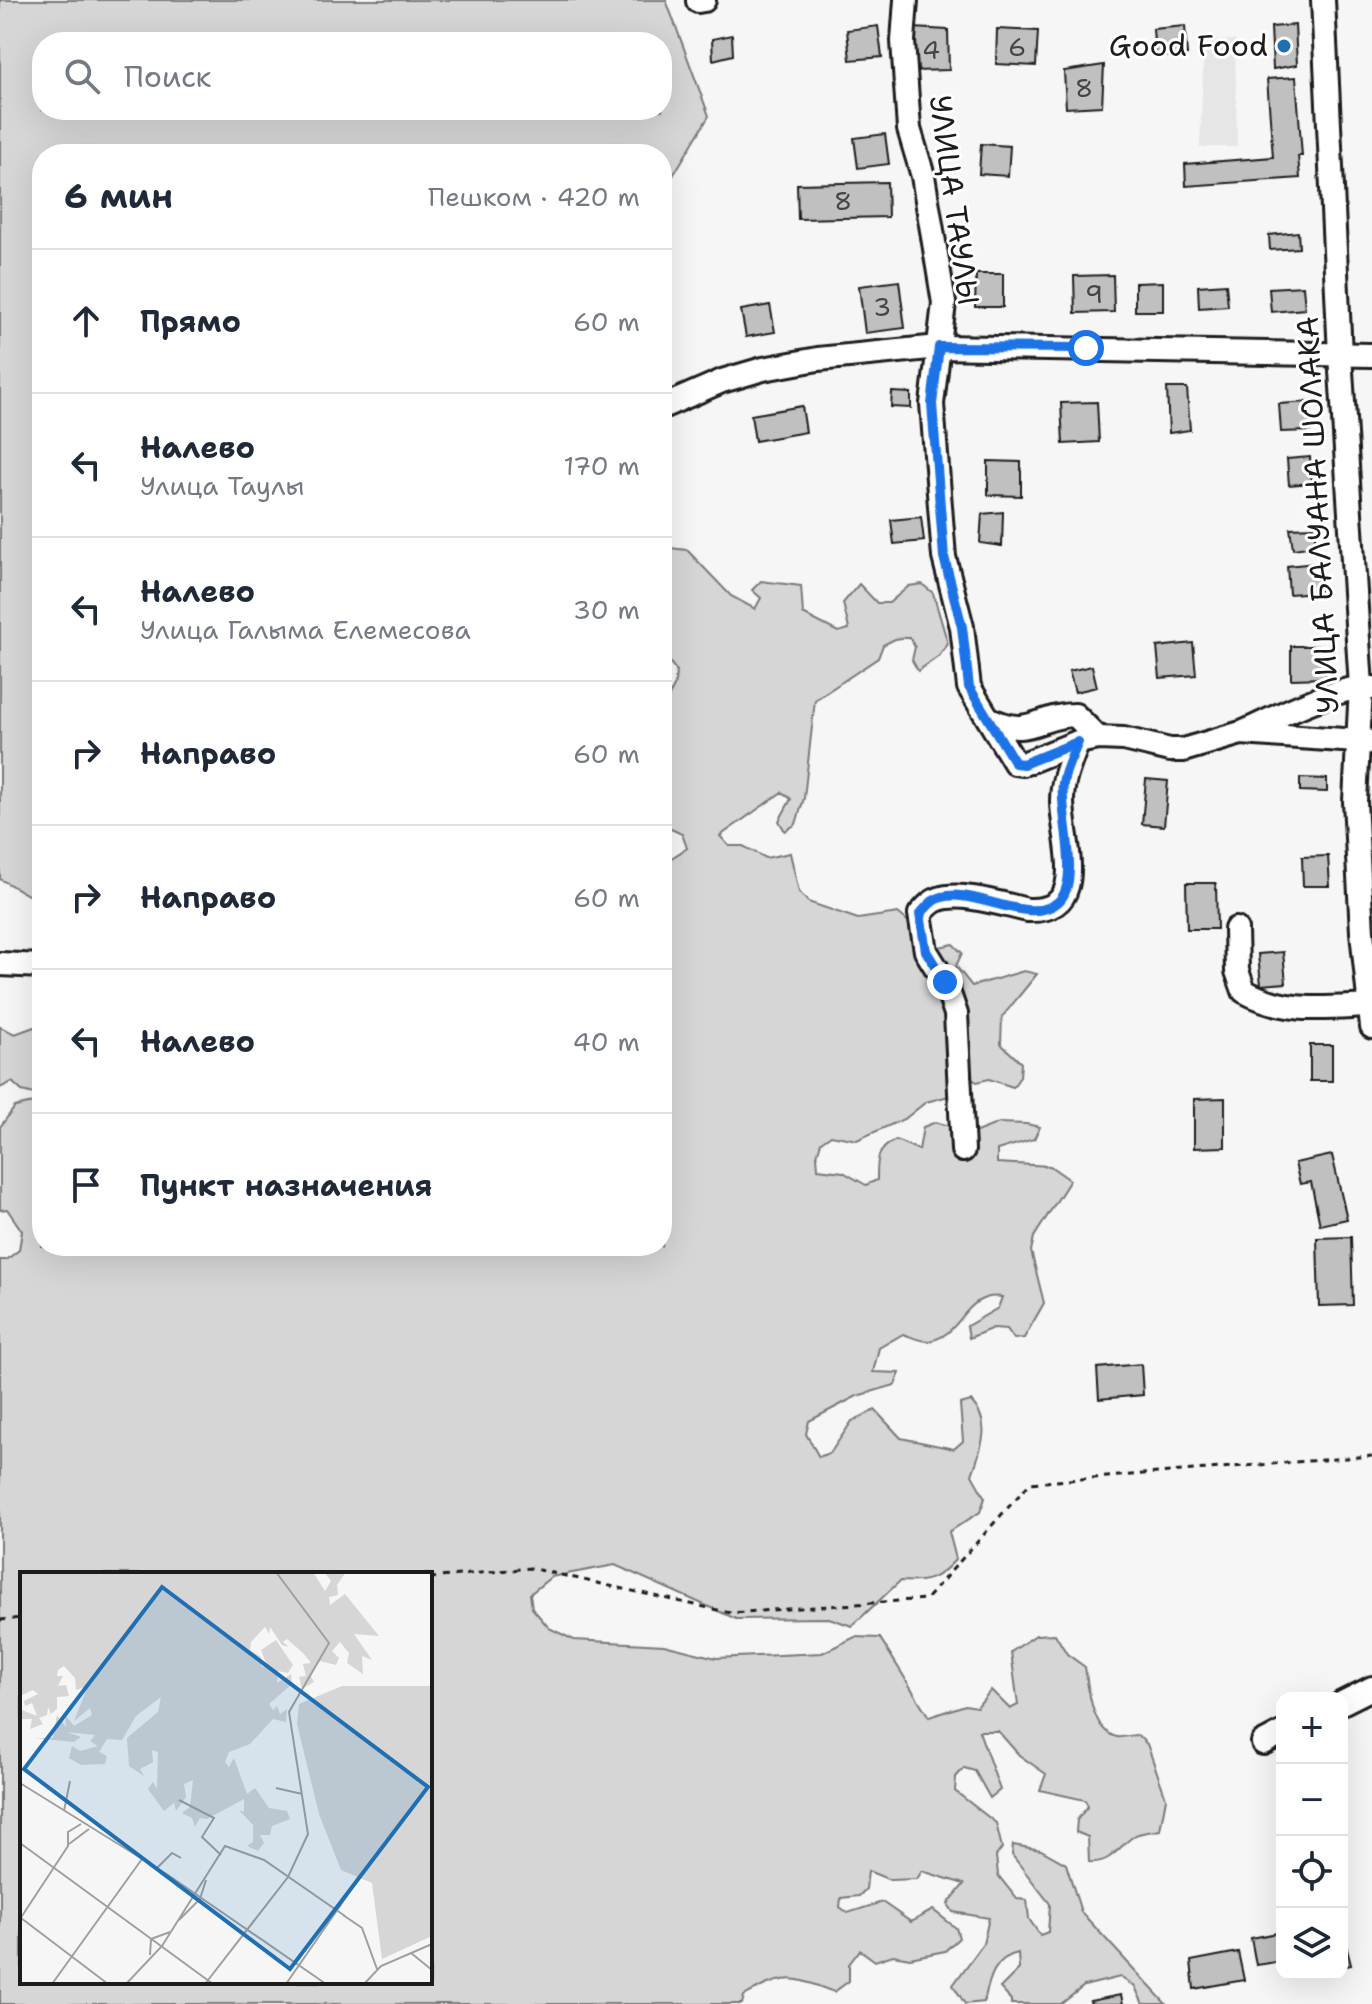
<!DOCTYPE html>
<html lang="ru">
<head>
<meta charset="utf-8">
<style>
  :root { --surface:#fff; --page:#f2f2f3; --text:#1f2937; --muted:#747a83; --line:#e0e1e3 }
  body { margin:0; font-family:"Shantell Sans",sans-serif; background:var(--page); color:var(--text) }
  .controls { position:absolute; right:24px; bottom:24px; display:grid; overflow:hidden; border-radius:16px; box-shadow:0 8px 32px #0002 }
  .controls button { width:72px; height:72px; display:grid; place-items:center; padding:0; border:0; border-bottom:2px solid var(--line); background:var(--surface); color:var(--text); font:40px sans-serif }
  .stop { position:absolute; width:24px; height:24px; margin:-18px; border:6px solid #1a73e8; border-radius:50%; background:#fff }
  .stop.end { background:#1a73e8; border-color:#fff; box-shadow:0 2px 8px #0008 }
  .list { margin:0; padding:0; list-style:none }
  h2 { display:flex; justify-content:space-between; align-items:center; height:104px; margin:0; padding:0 32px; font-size:34px }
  h2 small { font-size:26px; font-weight:400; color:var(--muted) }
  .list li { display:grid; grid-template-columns:52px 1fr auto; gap:24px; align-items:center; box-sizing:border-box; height:144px; padding:0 32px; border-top:2px solid var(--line) }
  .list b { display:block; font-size:30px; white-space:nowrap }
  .list p { margin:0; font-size:26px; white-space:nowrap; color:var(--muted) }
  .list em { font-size:26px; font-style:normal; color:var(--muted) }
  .icon { flex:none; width:44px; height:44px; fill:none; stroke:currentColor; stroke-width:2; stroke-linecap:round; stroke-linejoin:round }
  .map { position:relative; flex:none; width:1372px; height:2004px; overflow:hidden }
  .search { position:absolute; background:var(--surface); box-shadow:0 8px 32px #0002; left:32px; top:32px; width:640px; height:88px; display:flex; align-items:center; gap:20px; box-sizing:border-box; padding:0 28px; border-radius:32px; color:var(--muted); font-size:30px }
  .panel { position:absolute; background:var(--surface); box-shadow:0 8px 32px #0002; left:32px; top:144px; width:640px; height:1112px; border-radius:32px }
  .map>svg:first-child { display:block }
  .built { fill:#e6e6e6 }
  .green { fill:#d6d6d6; stroke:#797979; stroke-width:2; fill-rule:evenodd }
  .building { fill:#c0c0c0; stroke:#1c1c1c; stroke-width:2 }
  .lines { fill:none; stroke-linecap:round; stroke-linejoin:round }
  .minor-casing { stroke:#1c1c1c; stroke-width:28 }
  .path { stroke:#1c1c1c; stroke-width:3; stroke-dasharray:6 6; stroke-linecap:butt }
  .minor { stroke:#fff; stroke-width:22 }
  .route { stroke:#1a73e8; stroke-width:10 }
  .poi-dot { fill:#1f6fb2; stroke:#fff; stroke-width:3 }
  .labels { text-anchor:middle; stroke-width:6; stroke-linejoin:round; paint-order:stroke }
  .number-label { font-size:26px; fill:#454545 }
  .poi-label { font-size:30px; fill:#1c1c1c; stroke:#fff; text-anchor:end }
  .street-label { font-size:30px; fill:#1c1c1c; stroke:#fff }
  .inset-road { fill:none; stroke:#9f9f9f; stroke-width:2 }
  .view { fill:#1f6fb2; fill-opacity:0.15; stroke:#1f6fb2; stroke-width:4 }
  .inset-edge { fill:none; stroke:#1c1c1c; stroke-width:4 }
</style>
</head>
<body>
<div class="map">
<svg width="1372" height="2004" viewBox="0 0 1372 2004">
  <rect width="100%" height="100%" fill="#f6f6f6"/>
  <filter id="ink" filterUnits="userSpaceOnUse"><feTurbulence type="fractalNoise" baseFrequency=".0125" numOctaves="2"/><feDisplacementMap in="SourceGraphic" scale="16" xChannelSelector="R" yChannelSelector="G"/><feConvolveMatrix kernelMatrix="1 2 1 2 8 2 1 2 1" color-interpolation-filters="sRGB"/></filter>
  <g filter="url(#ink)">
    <polygon class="built" points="1235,40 1237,147 1200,147 1204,42"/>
    <g class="green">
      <path d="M0,0H666L709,116L662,194V154H42V903L0,879ZM42,42H662V110H42Z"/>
      <path d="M662,547L687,550L731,596L755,609L761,598L752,590L761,581L801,586L803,614L838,632L849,629L843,603L859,584L877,603H889L909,586L922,584L933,593L948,644L939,656L918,671L912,660L915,647L909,637L895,639L883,645L878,658L815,700L804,798L796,824L785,831L779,821L791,799L782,792L720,836L729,846H743L766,858L790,853L799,892L808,902L858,919L898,913L939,947L953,944L962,953L956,966L972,986L1024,971L1037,974L1002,1017L1001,1044L1021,1063L1020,1077L1013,1087L989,1079L977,1082L956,1070L953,1095L926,1102L906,1118L857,1140L831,1135L821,1142L817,1155L818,1169L843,1172L866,1185L877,1180C877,1160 876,1149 896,1140L919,1150L923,1127L936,1122L974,1133L999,1123L1026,1124L1040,1127L1034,1139L997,1150V1163L1050,1166L1070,1180L1034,1237L1031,1251L1044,1303L1024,1338L1014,1339L1007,1329L993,1328L969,1338L967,1326L998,1308L1002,1297C962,1292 964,1336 928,1341C921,1342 910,1336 903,1334L879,1348L873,1372L900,1373L895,1385L857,1396L809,1421L806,1434L819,1457L831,1452L852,1421L875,1410L901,1438L954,1449L963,1441L960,1404L971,1401C993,1424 981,1448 972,1475L985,1498L980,1512L949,1532L956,1559C937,1580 927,1583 900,1581L852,1626L829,1618L736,1619L615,1565L551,1577L530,1594L532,1608L549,1628L574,1640L664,1645L716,1658L822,1653L855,1637L880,1638L929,1717L965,1705L977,1707L991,1690L1010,1709L1018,1705L1011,1652L1036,1635L1055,1634L1067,1654L1085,1667C1088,1687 1092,1732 1117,1737C1122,1738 1131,1735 1137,1735L1147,1744L1166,1798L1160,1830C1152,1832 1140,1832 1134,1836C1118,1847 1111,1864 1089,1862L1088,1837L1076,1832L1077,1820L1088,1806L1085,1800L1040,1790L1046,1774L1019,1755L998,1731H979L1000,1790L990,1798L975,1771L964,1768L956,1777L955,1791L996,1823L1002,1848L996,1856L998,1875L1017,1899L1027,1900L1029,1919L1040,1935L1048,1932L1050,1904L1012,1855L1013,1845L1041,1850L1066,1864L1081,1912L1166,2004H1143L1135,1987L1120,1977L1084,1986L1061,2004H1011V2000L1000,1988L1019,1969L1018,1953C993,1958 989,1981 984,2002L965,2004L953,1985L983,1944L989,1918L953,1912L948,1904L964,1884L922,1871L917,1879L890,1880L868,1871L866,1889L859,1896L841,1898L840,1907L848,1913L882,1902L911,1922L933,1910L956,1928L959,1938L945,1951L910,1958L893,1955L875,1961L860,1950L849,1964V1981L834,1992C792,1976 785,1973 744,1996L742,2004H0V1260H6L19,1250L22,1231L7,1209L0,1210V1127L15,1107L42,1101V1246H662V864L687,848L682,834L662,825V711L675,684L676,670L662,653ZM22,1574H430V1982H22Z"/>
      <polygon points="0,1027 15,1034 34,1027 42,1035 42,1096 22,1091 12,1082 0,1088"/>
    </g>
    <g class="building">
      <polygon points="1295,25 1297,65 1273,69 1271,27"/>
      <polygon points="878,26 882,57 850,60 847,30"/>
      <polygon points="1185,26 1187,55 1155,57 1153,29"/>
      <polygon points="913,28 948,30 949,70 914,71"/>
      <polygon points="997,29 1038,31 1036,66 996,64"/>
      <polygon points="732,35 733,55 713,60 712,39"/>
      <polygon points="1104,65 1102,106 1066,108 1064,71"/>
      <polygon points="1296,77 1302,156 1298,156 1300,178 1186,186 1185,164 1273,157 1267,79"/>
      <polygon points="885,134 889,164 858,168 854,138"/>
      <polygon points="981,144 1010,146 1008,176 979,174"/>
      <polygon points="887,182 888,217 798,219 797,184"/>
      <polygon points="1298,232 1299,248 1270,250 1269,235"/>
      <polygon points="976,274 1003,274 1003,307 975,307"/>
      <polygon points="1113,275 1114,312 1075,313 1074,276"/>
      <polygon points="899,281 905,328 865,333 859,286"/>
      <polygon points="1163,282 1163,311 1135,311 1135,283"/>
      <polygon points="1226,284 1228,306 1199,308 1198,286"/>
      <polygon points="1303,286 1305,309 1271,312 1269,288"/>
      <polygon points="770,305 775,332 746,337 741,310"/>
      <polygon points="1167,388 1187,388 1190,430 1169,433"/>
      <polygon points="892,392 911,393 911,408 891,407"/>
      <polygon points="1097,402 1099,442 1063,444 1061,403"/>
      <polygon points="1308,402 1310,431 1281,432 1279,404"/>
      <polygon points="802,406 806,432 755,441 751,415"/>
      <polygon points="1310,457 1312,483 1289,485 1287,459"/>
      <polygon points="988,461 1021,462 1021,496 988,495"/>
      <polygon points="1003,512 1002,546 980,543 982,514"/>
      <polygon points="921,517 924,541 894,544 891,520"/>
      <polygon points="1314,527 1316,546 1293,549 1290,528"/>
      <polygon points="1316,563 1319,592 1289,594 1287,566"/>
      <polygon points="1193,643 1196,675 1160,678 1157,647"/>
      <polygon points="1291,646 1325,646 1326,678 1291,679"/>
      <polygon points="1092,666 1097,687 1075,692 1069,671"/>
      <polygon points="1300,778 1327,779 1327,792 1300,791"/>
      <polygon points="1146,779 1168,781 1164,826 1142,824"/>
      <polygon points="1328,856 1330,886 1303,886 1302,857"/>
      <polygon points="1186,883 1216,883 1217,929 1187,929"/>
      <polygon points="1283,952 1286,983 1261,985 1258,954"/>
      <rect x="1310" y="1045" width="22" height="36"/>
      <polygon points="1225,1098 1225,1147 1194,1148 1194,1099"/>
      <polygon points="1332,1155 1347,1219 1320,1225 1311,1182 1300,1184 1295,1163"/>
      <polygon points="1351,1237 1353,1305 1319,1306 1317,1238"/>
      <polygon points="1141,1364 1143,1395 1099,1399 1097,1368"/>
      <polygon points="1342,1929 1351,1965 1342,1967"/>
      <polygon points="1282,1932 1282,1961 1256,1965 1251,1938"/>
      <polygon points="1238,1952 1244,1980 1194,1989 1191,1961"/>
      <polygon points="1121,1995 1123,2004 1091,2004 1090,2001"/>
    </g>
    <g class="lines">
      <defs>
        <g id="minor">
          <polyline points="906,0 903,41 909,129 923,176 944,303 932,404 944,557 962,627 969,687 1015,763 1023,764 1078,742 1098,738 1124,739 1170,750 1183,750 1241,733 1372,742"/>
          <polyline points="1323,0 1340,355 1361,687 1355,801 1362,932 1372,1027"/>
          <polyline points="698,1 704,0"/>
          <polyline points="662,407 722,381 763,369 818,359 939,347 1372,355"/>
          <path d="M990,719C1030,739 1038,715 1075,715L1098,738"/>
          <path d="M1246,731C1276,717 1340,684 1372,688"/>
          <path d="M1236,929L1237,971L1244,991C1286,1014 1323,1008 1369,1006"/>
          <polyline points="0,964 42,966"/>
          <path d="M963,1150L956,1014L945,982L926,951L920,914C926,908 931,901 939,899C961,891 1005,905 1028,910C1092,912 1062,840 1062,801C1062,780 1070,763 1078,742"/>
          <polyline points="1342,1703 1372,1688"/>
          <polyline points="1263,1743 1282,1733"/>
        </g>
      </defs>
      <use href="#minor" class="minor-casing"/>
      <g class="path">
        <polyline points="430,1578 530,1568 731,1613 926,1599 1030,1483 1372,1456"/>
        <polyline points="0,1620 22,1618"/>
      </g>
      <use href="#minor" class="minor"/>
    </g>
  </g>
  <g class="lines" filter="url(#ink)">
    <path class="route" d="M945,982L926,951L920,914C924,910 928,905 933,901C967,880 1026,929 1058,902C1082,881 1059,813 1063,783C1065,769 1073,755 1078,742L1023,764L1015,763L969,687L962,627L944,557L932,404L939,347L1086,348"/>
  </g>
  <circle class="poi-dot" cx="1284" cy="46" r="8"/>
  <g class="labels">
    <g class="number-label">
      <text x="1017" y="56">6</text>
      <text x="931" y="59">4</text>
      <text x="1084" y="97">8</text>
      <text x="843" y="210">8</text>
      <text x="1094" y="303">9</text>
      <text x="882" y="316">3</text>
    </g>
    <g class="poi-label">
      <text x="1268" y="56">Good Food</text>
    </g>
    <g class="street-label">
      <text transform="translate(954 200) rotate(82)" y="10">УЛИЦА ТАУЛЫ</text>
      <text transform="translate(1318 515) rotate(-93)" y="10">УЛИЦА БАЛУАНА ШОЛАКА</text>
    </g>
  </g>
  <g transform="translate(20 1572)">
    <rect width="412" height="412" fill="#f6f6f6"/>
    <path d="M0,0H293L305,19L311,9L304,0H326L317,13L318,23L309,25L310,33L325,22L359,64L334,62L352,88L342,84L343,102L327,91L329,81L320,70L312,79L319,86L316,93L300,89L290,103L294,110L282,117L279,105L286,104L283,92L291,91L284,82L267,67L263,70L269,75L262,73L250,55L249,62L245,55L231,70L230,78L241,85L242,95L247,94L241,78L256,68L273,93L268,101L258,99L257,111L271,102L272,112L249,132L253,138L257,134L260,142L267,137L266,150L253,147L230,172L209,180L205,190L209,195L214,186L227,222L235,216L249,236L267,239L270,247L252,254L250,263H240L244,271L238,279L227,274L233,270V253L219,238L224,240V227L187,247L180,246L175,255L172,246L162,241L170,235L173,208L164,212L166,225L156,239L154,231L144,239L128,217L133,210L137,217L138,180L132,178L133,190L120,197L124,204L109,194L107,166L138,140L141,125L116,144L102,168L87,167L79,180L87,184L85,192L61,193L49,186L52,174L60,179L78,174L70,169L75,163L47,160L61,165L54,170L14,166H33L37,143L46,155L45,143L54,154L72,143L70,136L54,149L68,114L56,118L55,106L44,94L38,98L37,104H43L38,114L46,113L49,124L37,125V137L31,142L28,135L27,143L19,146L23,152L10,157L12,147H1L2,138L17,144L12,131L5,134L4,129L18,122L13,118L0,124ZM322,114H412V364L362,387L352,311L321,298L299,242L277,152L279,132Z" fill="#d6d6d6"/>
    <path class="inset-road" d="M0,211L148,303L306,412M256,216L282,222M159,228L194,246L182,265L201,283M44,239L50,209M0,271L193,412M49,272L69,257M137,296L152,281L161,286M323,343L342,356L357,397M1,346L88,412M0,347L48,274V260L61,252M159,348L180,327L186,308M391,381L412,398M130,383L131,367L150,360M32,412L122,287M106,412L142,374L205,274L244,288L325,344M185,412L268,305L288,262L269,140L309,71L256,0M266,412L338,308M344,412L361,394L412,372"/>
    <path class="view" d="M142,15L408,215L270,397L4,197Z"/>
    <rect width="412" height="412" class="inset-edge"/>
  </g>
</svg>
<div class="controls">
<button>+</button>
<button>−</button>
<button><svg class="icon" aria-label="locate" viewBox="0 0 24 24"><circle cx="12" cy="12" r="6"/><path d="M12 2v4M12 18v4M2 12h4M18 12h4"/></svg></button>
<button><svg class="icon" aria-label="layers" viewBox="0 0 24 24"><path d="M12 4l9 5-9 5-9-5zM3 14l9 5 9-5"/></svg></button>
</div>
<div class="stop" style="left:1086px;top:348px"></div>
<div class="stop end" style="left:945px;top:982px"></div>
<div class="search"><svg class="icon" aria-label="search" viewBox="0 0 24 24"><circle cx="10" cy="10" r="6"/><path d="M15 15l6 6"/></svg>Поиск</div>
<section class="panel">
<h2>6 мин<small>Пешком · 420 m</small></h2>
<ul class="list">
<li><svg class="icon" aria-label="ahead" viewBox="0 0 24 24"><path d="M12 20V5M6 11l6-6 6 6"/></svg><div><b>Прямо</b></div><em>60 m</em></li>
<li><svg class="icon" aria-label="left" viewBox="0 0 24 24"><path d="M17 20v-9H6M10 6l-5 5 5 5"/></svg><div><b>Налево</b><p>Улица Таулы</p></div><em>170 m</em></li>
<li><svg class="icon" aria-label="left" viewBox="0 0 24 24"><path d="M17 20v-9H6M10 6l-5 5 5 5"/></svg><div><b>Налево</b><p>Улица Галыма Елемесова</p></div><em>30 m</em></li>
<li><svg class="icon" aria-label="right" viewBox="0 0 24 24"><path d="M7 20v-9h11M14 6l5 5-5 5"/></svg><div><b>Направо</b></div><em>60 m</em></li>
<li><svg class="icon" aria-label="right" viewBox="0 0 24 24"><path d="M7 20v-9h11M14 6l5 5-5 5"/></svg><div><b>Направо</b></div><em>60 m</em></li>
<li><svg class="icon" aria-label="left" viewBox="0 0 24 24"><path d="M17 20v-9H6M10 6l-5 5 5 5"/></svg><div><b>Налево</b></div><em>40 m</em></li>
<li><svg class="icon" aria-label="arrive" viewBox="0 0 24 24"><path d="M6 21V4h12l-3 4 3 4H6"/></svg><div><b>Пункт назначения</b></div></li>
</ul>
</section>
</div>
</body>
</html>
